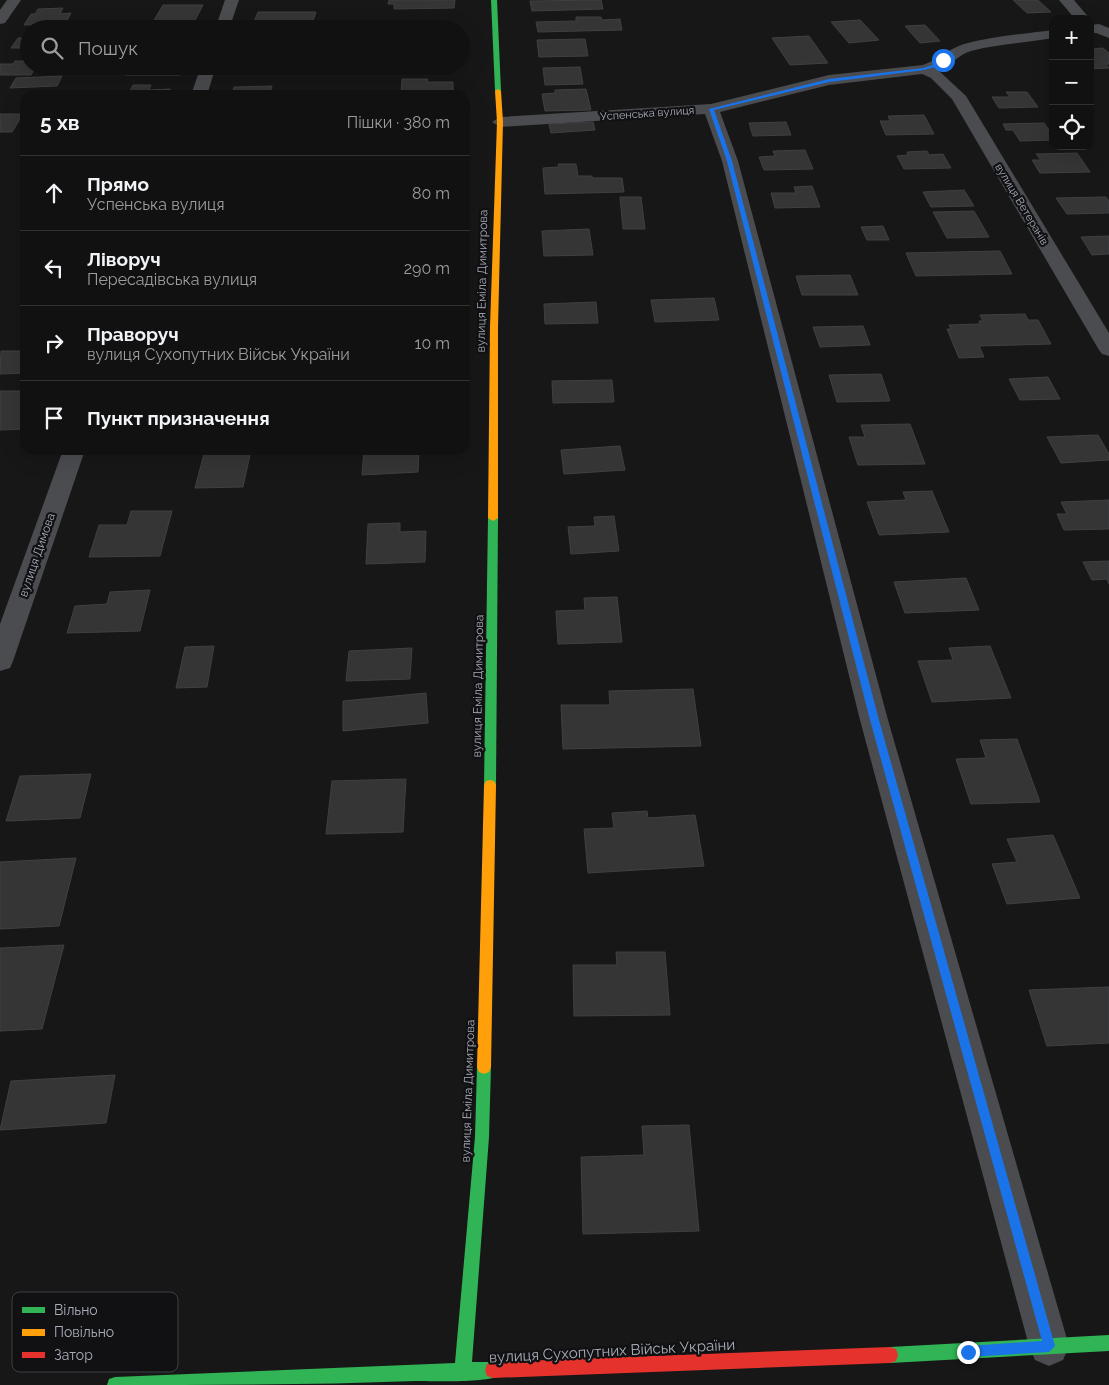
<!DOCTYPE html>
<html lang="uk">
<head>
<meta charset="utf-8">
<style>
  :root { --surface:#111; --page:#1e1f1f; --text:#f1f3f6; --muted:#9c9d9f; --line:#303131 }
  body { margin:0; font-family:Raleway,sans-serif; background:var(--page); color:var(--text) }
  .controls { position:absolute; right:15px; top:15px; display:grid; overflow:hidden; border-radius:10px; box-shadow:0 5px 20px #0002 }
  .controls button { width:45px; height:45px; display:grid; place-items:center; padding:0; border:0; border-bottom:1px solid var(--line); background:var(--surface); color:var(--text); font:25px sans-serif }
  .stop { position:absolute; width:15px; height:15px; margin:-11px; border:4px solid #1a73e8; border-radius:50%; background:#fff }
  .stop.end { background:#1a73e8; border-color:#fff; box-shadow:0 1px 5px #0008 }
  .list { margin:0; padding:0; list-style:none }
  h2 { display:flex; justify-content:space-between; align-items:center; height:65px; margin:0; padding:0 20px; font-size:21px }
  h2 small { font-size:16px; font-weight:400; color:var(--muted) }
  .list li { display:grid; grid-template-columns:32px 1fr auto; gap:15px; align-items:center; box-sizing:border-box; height:75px; padding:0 20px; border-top:1px solid var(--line) }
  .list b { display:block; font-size:19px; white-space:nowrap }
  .list p { margin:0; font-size:16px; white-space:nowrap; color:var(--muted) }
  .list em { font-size:16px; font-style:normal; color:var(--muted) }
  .icon { flex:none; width:28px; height:28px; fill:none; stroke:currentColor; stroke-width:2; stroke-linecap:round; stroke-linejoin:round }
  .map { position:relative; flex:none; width:1109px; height:1385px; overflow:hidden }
  .search { position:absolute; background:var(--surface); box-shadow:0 5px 20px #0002; left:20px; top:20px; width:450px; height:55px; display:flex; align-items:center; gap:12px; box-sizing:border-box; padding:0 18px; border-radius:28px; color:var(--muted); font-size:19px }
  .panel { position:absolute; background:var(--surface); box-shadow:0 5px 20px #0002; left:20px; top:90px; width:450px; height:365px; border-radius:15px }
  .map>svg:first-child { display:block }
  .building { fill:#353536; stroke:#3f4043 }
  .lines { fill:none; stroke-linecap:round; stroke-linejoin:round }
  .street { fill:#4b4c50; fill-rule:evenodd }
  .fast { fill:#30b455; fill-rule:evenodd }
  .slow { fill:#ff9f0a; fill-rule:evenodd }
  .jam { fill:#e5322d; fill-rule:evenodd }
  .route { fill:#1a73e8 }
  .labels { text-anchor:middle; stroke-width:4.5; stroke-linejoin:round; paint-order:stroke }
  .far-street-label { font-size:11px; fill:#a8adb8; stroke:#111113 }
  .street-label { font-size:12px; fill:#a8adb8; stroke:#111113 }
  .near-street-label { font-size:15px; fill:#a8adb8; stroke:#111113 }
  .key { fill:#111113; stroke:#3e4045; stroke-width:1 }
  .key-label { font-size:14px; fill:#a8adb8 }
</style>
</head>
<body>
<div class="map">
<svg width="1109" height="1385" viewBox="0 0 1109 1385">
  <rect width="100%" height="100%" fill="#171717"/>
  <g class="building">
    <polygon points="389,0 455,0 454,8 394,9 394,4 388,4"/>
    <polygon points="601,0 603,9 532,11 530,1"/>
    <polygon points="1013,0 1038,0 1051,12 1027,13"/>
    <polygon points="163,5 203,5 194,22 153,22"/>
    <polygon points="63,8 60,14 71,13 65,24 24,25 31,14 35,14 38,9"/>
    <polygon points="258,12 316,12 313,21 254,22"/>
    <polygon points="576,17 601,17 602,20 620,19 622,30 538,32 536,22 576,21"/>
    <polygon points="860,20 879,40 849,43 831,22"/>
    <polygon points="418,23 438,23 438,27 451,27 417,29"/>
    <polygon points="925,25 940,41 920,43 905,26"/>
    <polygon points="809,36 828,63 790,65 772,38"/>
    <polygon points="18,38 29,38 29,48 11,48"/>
    <polygon points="585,39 588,56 539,57 537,40"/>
    <polygon points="1103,48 1109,53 1109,64 1106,64 1109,68 1090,69 1090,49"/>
    <polygon points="15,61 29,61 29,66 36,66 31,75 0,75 0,64 13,64"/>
    <polygon points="129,66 184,66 180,75 125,75"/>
    <polygon points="241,66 274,66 273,71 239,72"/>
    <polygon points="412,66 454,66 454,72 412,74"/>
    <polygon points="580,67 583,84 545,85 543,68"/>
    <polygon points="62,76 57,86 10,88 16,78"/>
    <polygon points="402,79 428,79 427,82 453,82 453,95 401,95"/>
    <polygon points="133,85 151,85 149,90 170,89 168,95 128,95"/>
    <polygon points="272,86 270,95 232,95 234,87"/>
    <polygon points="586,89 591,110 545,111 542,94 555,93 555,90"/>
    <polygon points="1006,92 1027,92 1038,107 999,108 992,97 1010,97"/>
    <polygon points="0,114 23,114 12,132 0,132"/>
    <polygon points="924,115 934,134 886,135 880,121 890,121 888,116"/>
    <polygon points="593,122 595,130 551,133 549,124"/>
    <polygon points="786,122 791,135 753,136 749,123"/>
    <polygon points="1044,123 1053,136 1053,140 1020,141 1013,130 1006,130 1003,124"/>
    <polygon points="805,150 813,169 764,170 759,157 775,156 773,151"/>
    <polygon points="927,151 929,155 943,154 951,168 904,169 897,156 908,155 907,152"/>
    <polygon points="1077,153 1090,172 1040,173 1032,160 1041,160 1036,154"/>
    <polygon points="558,164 576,164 578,176 592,176 592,178 622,178 624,192 545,194 543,168 559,167"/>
    <polygon points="812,186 820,207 775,208 771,193 796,193 794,187"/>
    <polygon points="964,190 974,206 931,207 923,192"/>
    <polygon points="620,197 641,197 645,229 623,229"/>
    <polygon points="1106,197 1109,201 1109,213 1067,214 1056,198"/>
    <polygon points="974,211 989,237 947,238 933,212"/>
    <polygon points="883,226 889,240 867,240 861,227"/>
    <polygon points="589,229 593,255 544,256 542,231"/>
    <polygon points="1109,236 1109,254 1092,255 1081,237"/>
    <polygon points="1000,251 1012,274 916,276 906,253"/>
    <polygon points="850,275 858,295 802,295 796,276"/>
    <polygon points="714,298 719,320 655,322 651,300"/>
    <polygon points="596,302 598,323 545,324 544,304"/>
    <polygon points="1025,314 1028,320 1038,320 1051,344 979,346 984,357 959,358 947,329 951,329 949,325 980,324 979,321 983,321 980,315"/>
    <polygon points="863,326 870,345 820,347 813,327"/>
    <polygon points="1,351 25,351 25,373 0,374"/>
    <polygon points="881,374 890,401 837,402 829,375"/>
    <polygon points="1048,377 1060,399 1020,400 1009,379"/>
    <polygon points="612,380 614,402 553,403 552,381"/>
    <polygon points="0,391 25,391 25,429 0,430"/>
    <polygon points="910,424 925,464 858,465 849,437 865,437 861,425"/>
    <polygon points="1098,435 1109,454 1109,460 1061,463 1047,437"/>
    <polygon points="620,446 625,470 564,474 561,450"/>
    <polygon points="205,450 251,450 243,487 195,488"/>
    <polygon points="364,450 419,450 418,472 362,475"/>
    <polygon points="932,491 949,532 879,535 867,502 906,500 903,492"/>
    <polygon points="1109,500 1109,529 1064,530 1057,514 1067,514 1061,502"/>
    <polygon points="131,511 172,511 160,556 89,557 99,525 127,525"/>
    <polygon points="614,516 619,551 571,554 568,527 595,526 594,517"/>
    <polygon points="400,523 400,532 426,531 425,562 366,564 368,524"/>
    <polygon points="1109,561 1109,584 1107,579 1092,580 1083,562"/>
    <polygon points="966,578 979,610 905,613 894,582"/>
    <polygon points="150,590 140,631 67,633 75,606 107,604 110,592"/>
    <polygon points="617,597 622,642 558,644 556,611 585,610 584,598"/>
    <polygon points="214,646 207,687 176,688 185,647"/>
    <polygon points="990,646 1011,698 932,702 918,661 953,660 949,648"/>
    <polygon points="412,648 410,679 346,681 349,651"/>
    <polygon points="693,689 701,746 563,749 561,705 610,705 609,691"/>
    <polygon points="426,693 428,723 343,731 343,701"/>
    <polygon points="1017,739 1040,802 971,804 956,759 986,758 980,740"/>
    <polygon points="91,774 80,818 6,821 20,776"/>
    <polygon points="406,779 403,832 326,834 332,781"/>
    <polygon points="647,811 648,818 695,815 704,866 588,873 584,829 614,828 612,813"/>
    <polygon points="1053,835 1080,898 1007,904 992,864 1017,862 1007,839"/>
    <polygon points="76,858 59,926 0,929 0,862"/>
    <polygon points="64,945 42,1029 0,1031 0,948"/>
    <polygon points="616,952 665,952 670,1015 574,1016 573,965 617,965"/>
    <polygon points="1109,987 1109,1043 1047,1046 1029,990"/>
    <polygon points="115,1075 106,1123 0,1130 11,1081"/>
    <polygon points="689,1125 699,1231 583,1234 581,1157 644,1155 642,1126"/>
  </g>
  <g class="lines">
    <g class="street">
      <polygon points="7,0 21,0 5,23 0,24 0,10"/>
      <polygon points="225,0 239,0 229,29 215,29"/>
      <polygon points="1059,0 1074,0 1090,19 1075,19"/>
      <polygon points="1099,24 1109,28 1109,38 1096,33 1090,33 1090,25"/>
      <path d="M1053,30V38C1026,43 997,44 971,51C958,55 950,66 938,70L966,96L1109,333V356L1102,354L1099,350L952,99L931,78L922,74L829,85L720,112L738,161L888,720L1069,1346L1063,1360L1049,1366L1035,1360L1029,1346L860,720L722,161L705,114L500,127L492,122L500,117L711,104L829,75L923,65C938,60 948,49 964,44C992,36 1024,34 1053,30Z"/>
      <polygon points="201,66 216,66 207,95 191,95"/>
      <polygon points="63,450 85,450 13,661 10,668 0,671 0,624"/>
    </g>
    <g class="fast">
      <polygon points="491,0 497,0 501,91 498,93 495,91"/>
      <polygon points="493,515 498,518 496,785 494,789 490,790 486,789 484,785 488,518"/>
      <path d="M484,1060L489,1062L491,1067L489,1137L472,1362H493L499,1364L501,1370L499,1376C483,1383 436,1381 416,1381C313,1385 210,1385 107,1385L109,1379L115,1377L455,1363L475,1137L477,1067L479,1062Z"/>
      <polygon points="1109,1335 1109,1351 890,1363 884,1361 882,1355 884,1349 890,1347"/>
    </g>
    <g class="slow">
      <polygon points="498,89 501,91 503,122 498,327 498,518 493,521 488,518 490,327 497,122 495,91"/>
      <polygon points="490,780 494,781 496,785 491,1067 489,1072 484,1074 479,1072 477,1067 484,785 486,781"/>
    </g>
    <polygon class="jam" points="890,1347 896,1349 898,1355 896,1361 890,1363 493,1378 487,1376 485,1370 487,1364 493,1362"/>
  </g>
  <polygon class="route" points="941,59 945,60 939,66 924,70 829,82 714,110 732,161 879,720 1055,1346 1049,1352 968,1357 964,1356 962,1352 964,1347 968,1346 1042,1341 870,720 727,161 709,109 829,79 923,68 936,64"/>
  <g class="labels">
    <g class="far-street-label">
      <text transform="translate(647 113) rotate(-4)" y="4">Успенська вулиця</text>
      <text transform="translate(1022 204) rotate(59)" y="4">вулиця Ветеранів</text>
    </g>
    <g class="street-label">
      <text transform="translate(482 281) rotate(-89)" y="4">вулиця Еміла Димитрова</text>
      <text transform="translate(37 555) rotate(-71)" y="4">вулиця Димова</text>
      <text transform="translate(478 686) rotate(-89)" y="4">вулиця Еміла Димитрова</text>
      <text transform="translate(468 1091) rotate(-88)" y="4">вулиця Еміла Димитрова</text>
    </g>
    <g class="near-street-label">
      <text transform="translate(612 1351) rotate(-3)" y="5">вулиця Сухопутних Військ України</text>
    </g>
  </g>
  <rect x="12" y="1292" width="166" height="80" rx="8" class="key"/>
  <rect x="22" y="1307" width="23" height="6" fill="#30b455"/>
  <rect x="22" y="1329" width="23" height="7" fill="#ff9f0a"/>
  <rect x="22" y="1352" width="23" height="6" fill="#e5322d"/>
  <g class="key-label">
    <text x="54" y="1315">Вільно</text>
    <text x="54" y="1337">Повільно</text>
    <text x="54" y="1360">Затор</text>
  </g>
</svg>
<div class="controls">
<button>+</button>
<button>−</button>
<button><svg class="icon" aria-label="locate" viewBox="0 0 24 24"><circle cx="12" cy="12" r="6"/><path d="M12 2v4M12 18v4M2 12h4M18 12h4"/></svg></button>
</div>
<div class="stop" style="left:943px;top:60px"></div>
<div class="stop end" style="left:968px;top:1352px"></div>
<div class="search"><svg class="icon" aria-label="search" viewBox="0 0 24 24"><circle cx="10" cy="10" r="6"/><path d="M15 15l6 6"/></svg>Пошук</div>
<section class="panel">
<h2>5 хв<small>Пішки · 380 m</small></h2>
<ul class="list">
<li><svg class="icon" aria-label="ahead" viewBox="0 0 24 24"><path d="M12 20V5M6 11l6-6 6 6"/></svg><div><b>Прямо</b><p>Успенська вулиця</p></div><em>80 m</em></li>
<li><svg class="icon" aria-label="left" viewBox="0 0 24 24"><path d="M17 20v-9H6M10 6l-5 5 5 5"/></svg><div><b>Ліворуч</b><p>Пересадівська вулиця</p></div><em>290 m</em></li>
<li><svg class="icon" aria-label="right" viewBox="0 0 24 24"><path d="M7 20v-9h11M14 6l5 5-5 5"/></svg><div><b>Праворуч</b><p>вулиця Сухопутних Військ України</p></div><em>10 m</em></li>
<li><svg class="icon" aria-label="arrive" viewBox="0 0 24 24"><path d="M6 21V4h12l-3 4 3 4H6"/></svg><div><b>Пункт призначення</b></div></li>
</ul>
</section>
</div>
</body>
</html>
